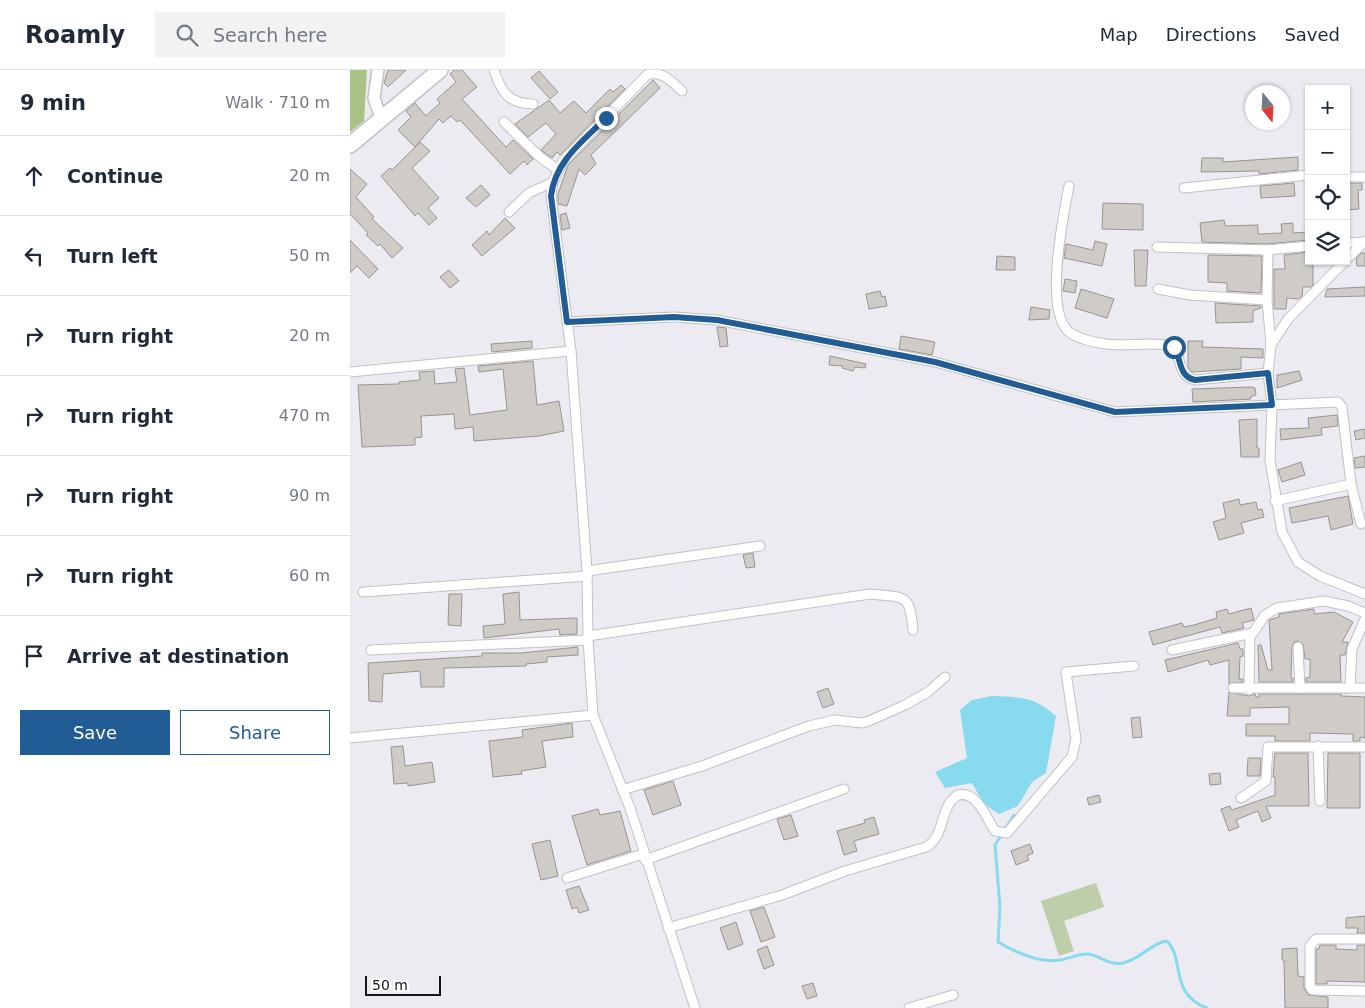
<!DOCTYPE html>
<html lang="en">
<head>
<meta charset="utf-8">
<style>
  :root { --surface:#fff; --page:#f2f2f3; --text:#1f2937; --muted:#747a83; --line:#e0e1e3; --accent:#215d94 }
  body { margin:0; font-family:"DejaVu Sans",sans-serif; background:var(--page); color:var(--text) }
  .controls { position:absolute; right:15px; top:15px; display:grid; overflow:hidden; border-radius:0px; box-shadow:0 1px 4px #0004 }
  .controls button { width:45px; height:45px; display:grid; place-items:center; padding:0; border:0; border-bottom:1px solid var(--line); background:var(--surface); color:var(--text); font:25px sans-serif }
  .compass { position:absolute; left:895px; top:15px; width:45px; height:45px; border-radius:50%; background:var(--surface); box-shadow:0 1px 4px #0004; rotate:162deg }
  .scale { position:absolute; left:15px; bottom:12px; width:76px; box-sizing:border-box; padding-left:5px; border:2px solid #151517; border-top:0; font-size:14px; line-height:18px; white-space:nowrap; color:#151517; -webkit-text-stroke:4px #fff; paint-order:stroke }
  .stop { position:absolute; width:15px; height:15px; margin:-11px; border:4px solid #215d94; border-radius:50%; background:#fff }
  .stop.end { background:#215d94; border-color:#fff; box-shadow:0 1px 5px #0008 }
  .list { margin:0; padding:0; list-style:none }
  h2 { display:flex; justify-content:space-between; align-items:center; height:65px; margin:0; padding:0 20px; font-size:21px }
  h2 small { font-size:16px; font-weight:400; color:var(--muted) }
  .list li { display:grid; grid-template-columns:32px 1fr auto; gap:15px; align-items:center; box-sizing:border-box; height:80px; padding:0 20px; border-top:1px solid var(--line) }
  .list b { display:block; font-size:19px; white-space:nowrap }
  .list em { font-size:16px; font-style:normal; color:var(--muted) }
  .actions { display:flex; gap:10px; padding:15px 20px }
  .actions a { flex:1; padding:11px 0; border:1px solid var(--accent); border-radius:0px; text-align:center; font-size:18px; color:var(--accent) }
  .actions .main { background:var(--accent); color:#fff }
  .icon { flex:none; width:28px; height:28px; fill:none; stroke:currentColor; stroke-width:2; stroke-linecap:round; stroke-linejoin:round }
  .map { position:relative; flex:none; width:1015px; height:938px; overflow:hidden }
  header { display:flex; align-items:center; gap:30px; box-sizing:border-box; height:70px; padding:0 25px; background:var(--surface); border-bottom:1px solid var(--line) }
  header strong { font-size:24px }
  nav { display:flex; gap:28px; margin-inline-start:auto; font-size:18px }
  .search { width:350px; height:45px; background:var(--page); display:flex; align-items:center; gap:12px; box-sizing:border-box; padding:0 18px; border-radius:0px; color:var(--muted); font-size:19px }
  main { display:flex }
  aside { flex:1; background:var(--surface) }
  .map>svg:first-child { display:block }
  .green { fill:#becdaa }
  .forest { fill:#a8c185 }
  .water { fill:#88dbef }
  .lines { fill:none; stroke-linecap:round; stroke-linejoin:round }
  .stream { stroke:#88dbef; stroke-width:3 }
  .building { fill:#cfcbc7; stroke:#989490 }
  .minor-casing { stroke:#c1c1c6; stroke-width:11 }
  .tertiary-casing { stroke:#c1c1c6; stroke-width:14 }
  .trunk-casing { stroke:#c1c1c6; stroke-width:18 }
  .minor { stroke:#fff; stroke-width:9 }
  .tertiary { stroke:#fff; stroke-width:11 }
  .trunk { stroke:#fff; stroke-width:15 }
  .route { stroke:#215d94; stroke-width:6 }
</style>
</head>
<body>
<header>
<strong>Roamly</strong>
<div class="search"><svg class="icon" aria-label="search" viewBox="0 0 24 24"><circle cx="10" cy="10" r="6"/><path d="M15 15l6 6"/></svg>Search here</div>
<nav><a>Map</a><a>Directions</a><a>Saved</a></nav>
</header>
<main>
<aside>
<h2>9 min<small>Walk · 710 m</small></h2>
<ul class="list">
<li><svg class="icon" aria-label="ahead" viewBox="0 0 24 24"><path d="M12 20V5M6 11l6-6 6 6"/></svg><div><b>Continue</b></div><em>20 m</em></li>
<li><svg class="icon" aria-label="left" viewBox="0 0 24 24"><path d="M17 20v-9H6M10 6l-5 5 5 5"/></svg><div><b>Turn left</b></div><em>50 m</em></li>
<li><svg class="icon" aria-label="right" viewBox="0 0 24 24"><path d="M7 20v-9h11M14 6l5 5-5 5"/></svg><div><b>Turn right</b></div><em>20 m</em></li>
<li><svg class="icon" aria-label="right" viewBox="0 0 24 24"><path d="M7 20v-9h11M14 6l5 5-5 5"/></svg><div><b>Turn right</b></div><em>470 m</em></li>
<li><svg class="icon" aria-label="right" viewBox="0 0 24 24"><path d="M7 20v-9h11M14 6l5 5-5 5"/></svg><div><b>Turn right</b></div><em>90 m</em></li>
<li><svg class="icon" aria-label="right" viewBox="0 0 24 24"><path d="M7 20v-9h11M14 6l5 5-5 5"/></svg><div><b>Turn right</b></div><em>60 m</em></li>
<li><svg class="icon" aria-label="arrive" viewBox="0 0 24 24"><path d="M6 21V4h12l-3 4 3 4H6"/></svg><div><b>Arrive at destination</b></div></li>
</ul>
<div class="actions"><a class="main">Save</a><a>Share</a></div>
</aside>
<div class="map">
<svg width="1015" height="938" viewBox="0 0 1015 938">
  <rect width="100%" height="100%" fill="#ecebf1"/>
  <polygon class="green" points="746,813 754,837 714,851 724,881 709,886 691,831"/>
  <polygon class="forest" points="0,0 17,0 14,51 0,62"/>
  <path class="water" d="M642,626C670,627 684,626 706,646L696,703L682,712L668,736L649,744L634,734L622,713L595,718L585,702L617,688L610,640L622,630Z"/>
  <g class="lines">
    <path class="stream" d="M664,745L645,775L650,837L648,872C665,882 689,894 710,890C718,889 728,884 736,884C747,883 757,896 773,893C791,889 801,873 817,871C835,889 819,924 857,938"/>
  </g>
  <g class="building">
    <polygon points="38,0 56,0 38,17 34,13"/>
    <polygon points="104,0 112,0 127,17 112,29 156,77 163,70 183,89 177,95 174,91 160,104 110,50 107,52 101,46 93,53 89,49 65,77 48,60 61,47 56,41 65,33 76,46 90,33 87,29 106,12 100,4"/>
    <polygon points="189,1 208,22 200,29 181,8"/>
    <polygon points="303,10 310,18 241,85 246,94 235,105 229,99 217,136 208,134 208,124 218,95"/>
    <polygon points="271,15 275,19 210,85 207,82 202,88 191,80 206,64 196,53 178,67 165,54 199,30 210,43 224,31 236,43 260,19 263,22"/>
    <polygon points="70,72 80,81 62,98 89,128 78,138 87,148 79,155 68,143 65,146 31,106 40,98 42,100"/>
    <polygon points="948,87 948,100 909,104 909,101 851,102 852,88 873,88 873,92"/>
    <polygon points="0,99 17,114 6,127 24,147 22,149 53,178 42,188 30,174 28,176 16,165 18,163 0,144"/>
    <polygon points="944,113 945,126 911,128 910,116"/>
    <polygon points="996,113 1012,113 1012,120 1008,120 1009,139 996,140"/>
    <polygon points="131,115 140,125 126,137 116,128"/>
    <polygon points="753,133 793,134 793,160 752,159"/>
    <polygon points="216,143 220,158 212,160 210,145"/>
    <polygon points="155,148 165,158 132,186 122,175 137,161 139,165"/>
    <polygon points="874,150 875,156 908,155 908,164 932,163 931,154 943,153 943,163 959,162 959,170 918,174 852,172 850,153"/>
    <polygon points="0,170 28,199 19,208 7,196 0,203"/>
    <polygon points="745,171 757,174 752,196 714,188 716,174 743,180"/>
    <polygon points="784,180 798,180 796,216 785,216"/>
    <polygon points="959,182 959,191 963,191 963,215 961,217 953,217 952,226 948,229 937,228 936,239 924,239 924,199 935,199 934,185"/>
    <polygon points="1011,183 1015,183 1015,196 1007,196 1006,189"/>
    <polygon points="858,185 912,186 911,223 877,221 877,213 858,212"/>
    <polygon points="647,186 665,187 665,200 646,200"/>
    <polygon points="99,200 109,211 100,218 90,207"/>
    <polygon points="715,209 727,211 725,223 713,221"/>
    <polygon points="1015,217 1015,226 975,227 977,219"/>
    <polygon points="731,219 764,229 757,248 725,238"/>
    <polygon points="530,221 532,227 535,226 537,236 519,239 516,224"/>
    <polygon points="865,233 911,236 911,238 903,241 903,252 866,253"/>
    <polygon points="681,237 700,240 699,249 679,250"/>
    <polygon points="367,257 376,258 378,276 370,277"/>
    <polygon points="551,266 585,272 582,285 549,279"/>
    <polygon points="182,271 182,278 142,282 141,274"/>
    <polygon points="838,271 853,271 852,277 913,279 913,288 891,287 891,299 842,302 838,297"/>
    <polygon points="480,286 516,294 515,298 505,297 503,301 492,298 493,296 479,295"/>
    <polygon points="183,291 187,335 209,331 214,361 189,366 124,371 123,357 105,359 104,344 89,345 71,346 72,367 65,368 65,375 12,377 8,315 49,314 49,312 70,310 69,302 84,301 85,314 107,312 105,299 114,298 120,345 157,340 153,299 129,302 128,296"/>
    <polygon points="949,301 952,310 927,318 927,305"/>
    <polygon points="901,317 905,318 906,325 900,327 901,329 843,332 842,319"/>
    <polygon points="987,345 988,356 971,358 972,365 931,370 930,359 959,358 958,348"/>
    <polygon points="907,349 907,378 909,378 909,387 891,387 889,350"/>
    <polygon points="1015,359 1015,368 1006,370 1004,361"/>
    <polygon points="1015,386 1015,397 1005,398 1004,388"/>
    <polygon points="951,392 955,405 932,412 928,400"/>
    <polygon points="998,426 1003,454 981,460 978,446 942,453 939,438"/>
    <polygon points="889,429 890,435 906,432 908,440 912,439 914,447 891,453 894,463 869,470 863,452 876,448 873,433"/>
    <polygon points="403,483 405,497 396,498 393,485"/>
    <polygon points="169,522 170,550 227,548 227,564 210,565 209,559 134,568 133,556 155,554 153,524"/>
    <polygon points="99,524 112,524 111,556 98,555"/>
    <polygon points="901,538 904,550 892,553 894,558 872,563 870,557 803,575 799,562 832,553 834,557 844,555 867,548 866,542 877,539 879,544"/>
    <polygon points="964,539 964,544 984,542 1003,552 992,572 998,572 995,585 990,585 991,612 956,612 956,608 960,607 960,589 955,589 953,574 948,571 944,572 942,577 941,608 943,608 943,612 909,612 908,575 911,575 918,600 922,600 919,550 929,547 929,544"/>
    <polygon points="888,573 890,579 893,579 893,586 890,587 889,609 893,609 893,612 879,614 879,590 860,595 858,590 818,602 815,590"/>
    <polygon points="228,577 228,585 197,587 197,592 176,594 176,596 94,598 94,617 71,617 70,601 33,604 32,632 19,631 18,593 132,586 132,583 171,583"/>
    <polygon points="478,618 484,634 473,638 467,622"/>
    <polygon points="879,622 898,626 905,624 906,627 909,627 909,624 991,624 991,626 1015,627 1015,668 1010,667 1010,671 1003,671 1003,664 960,663 960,671 925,671 925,666 896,666 896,654 939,654 939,637 900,638 900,646 877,646"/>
    <polygon points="790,647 792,667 783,668 781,648"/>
    <polygon points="222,653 223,667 192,671 196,697 171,701 172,704 143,707 139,671 173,667 172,660"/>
    <polygon points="53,676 55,696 82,692 85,712 58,716 58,713 44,714 41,677"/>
    <polygon points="925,683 958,683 959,736 916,736 921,748 912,752 908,741 886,750 889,757 879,761 871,739 880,736 882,740 925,725 925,707 923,707"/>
    <polygon points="978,683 1010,683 1010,738 977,738"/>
    <polygon points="898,688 911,688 910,706 897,706"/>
    <polygon points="870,703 871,714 860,715 859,704"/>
    <polygon points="323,711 331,735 303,745 294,720"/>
    <polygon points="749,725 751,732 739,735 737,728"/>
    <polygon points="248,739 250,745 270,741 281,781 237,795 222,746"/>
    <polygon points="441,745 448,766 434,770 427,749"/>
    <polygon points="524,747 529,764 504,771 507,781 494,785 487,761 515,753 514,750"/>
    <polygon points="200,770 208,806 191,810 182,774"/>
    <polygon points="680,774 683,783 677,786 679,790 666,795 661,781"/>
    <polygon points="229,816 239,840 229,843 227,837 222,839 216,820"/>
    <polygon points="414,837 425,867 411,872 400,841"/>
    <polygon points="1015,846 1015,863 1007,863 1008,858 996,858 996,848"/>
    <polygon points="386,852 393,874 378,880 370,858"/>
    <polygon points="970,875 986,875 986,879 1007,880 1007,875 1015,875 1015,912 977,911 977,914 966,914 966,879 969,879"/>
    <polygon points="417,876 424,895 414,899 407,880"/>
    <polygon points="947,878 948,906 954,907 954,918 958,925 978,927 978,938 935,938 934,890 932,890 932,879"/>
    <polygon points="463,913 467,926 457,929 452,916"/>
  </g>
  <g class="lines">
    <defs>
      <g id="minor">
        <path d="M144,0C151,22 159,34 183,34"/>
        <path d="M332,21C321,11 312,0 297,5L213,91L203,112L201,125L221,281L237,501L238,570L243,645L280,738L345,938"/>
        <polyline points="154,52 190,87 208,100"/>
        <polyline points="996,107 1015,107"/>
        <path d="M719,116C713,147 695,236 717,260C725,268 745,273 756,274C778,277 801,271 822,276C833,287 826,305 845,310L918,303"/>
        <polyline points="834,118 959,105"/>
        <polyline points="159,142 179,123 203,112"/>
        <polyline points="996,173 1015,172"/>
        <polyline points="807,177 918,180 959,176"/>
        <polyline points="918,180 917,230 921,275"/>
        <polyline points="996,190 1015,171"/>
        <polyline points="995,191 938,249 921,275 918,303 922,335 920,390 932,462 948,492 970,506 1015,524"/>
        <polyline points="808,219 840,225 917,230"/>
        <polyline points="217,252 324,247 367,250 585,292 765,342 988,332 992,337 1001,414 1011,454"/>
        <polyline points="0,302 221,281"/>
        <polyline points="925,431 1001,414"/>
        <polyline points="237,501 410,476"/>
        <polyline points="13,522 238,506"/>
        <path d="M238,566L520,524C554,528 560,522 563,560"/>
        <polyline points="948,577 950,618"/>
        <polyline points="21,580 238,570"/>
        <polyline points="822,580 903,563 915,545 927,538 974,531 998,536 1015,543"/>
        <polyline points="883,618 1015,618"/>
        <polyline points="1000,618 1002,579 1015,549"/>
        <polyline points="899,620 900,564"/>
        <polyline points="0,668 243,645"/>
        <polyline points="968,676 970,731"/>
        <polyline points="272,720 352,696 459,656 485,650 512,653 519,651 555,635 578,622 595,607"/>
        <polyline points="891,728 916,711 918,677 1015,677"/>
        <polyline points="295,790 494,719"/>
        <polyline points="217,808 293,784"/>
        <path d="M318,858L432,825L495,801L576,777C596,766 589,736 608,725C628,721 636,748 645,761L657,763L722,687L726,669L716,602L784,596"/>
        <polyline points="1015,869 966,869 960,876 960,916 962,920 1015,921"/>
        <polyline points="559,938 603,925"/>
      </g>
      <polyline id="tertiary" points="28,0 24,28 31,48"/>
      <polyline id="trunk" points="0,75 90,0"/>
    </defs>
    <use href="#minor" class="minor-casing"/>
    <use href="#tertiary" class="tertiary-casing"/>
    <use href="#trunk" class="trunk-casing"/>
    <use href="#minor" class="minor"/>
    <use href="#tertiary" class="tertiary"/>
    <use href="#trunk" class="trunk"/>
  </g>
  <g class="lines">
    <path class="route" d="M256,48C233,71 205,91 201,126L217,252L324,247L367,250L585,292L765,342L922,335L918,303L845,310C828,306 832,290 824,277"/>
  </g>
</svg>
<div class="controls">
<button>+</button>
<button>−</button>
<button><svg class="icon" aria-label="locate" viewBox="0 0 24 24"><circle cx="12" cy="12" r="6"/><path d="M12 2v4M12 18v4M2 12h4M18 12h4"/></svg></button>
<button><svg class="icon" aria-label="layers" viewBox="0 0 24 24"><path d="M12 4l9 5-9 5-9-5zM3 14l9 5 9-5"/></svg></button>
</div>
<svg class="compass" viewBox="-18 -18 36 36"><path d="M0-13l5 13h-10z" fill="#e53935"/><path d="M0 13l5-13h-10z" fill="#747a83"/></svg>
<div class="scale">50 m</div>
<div class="stop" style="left:824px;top:277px"></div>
<div class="stop end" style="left:256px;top:48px"></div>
</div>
</main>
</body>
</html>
